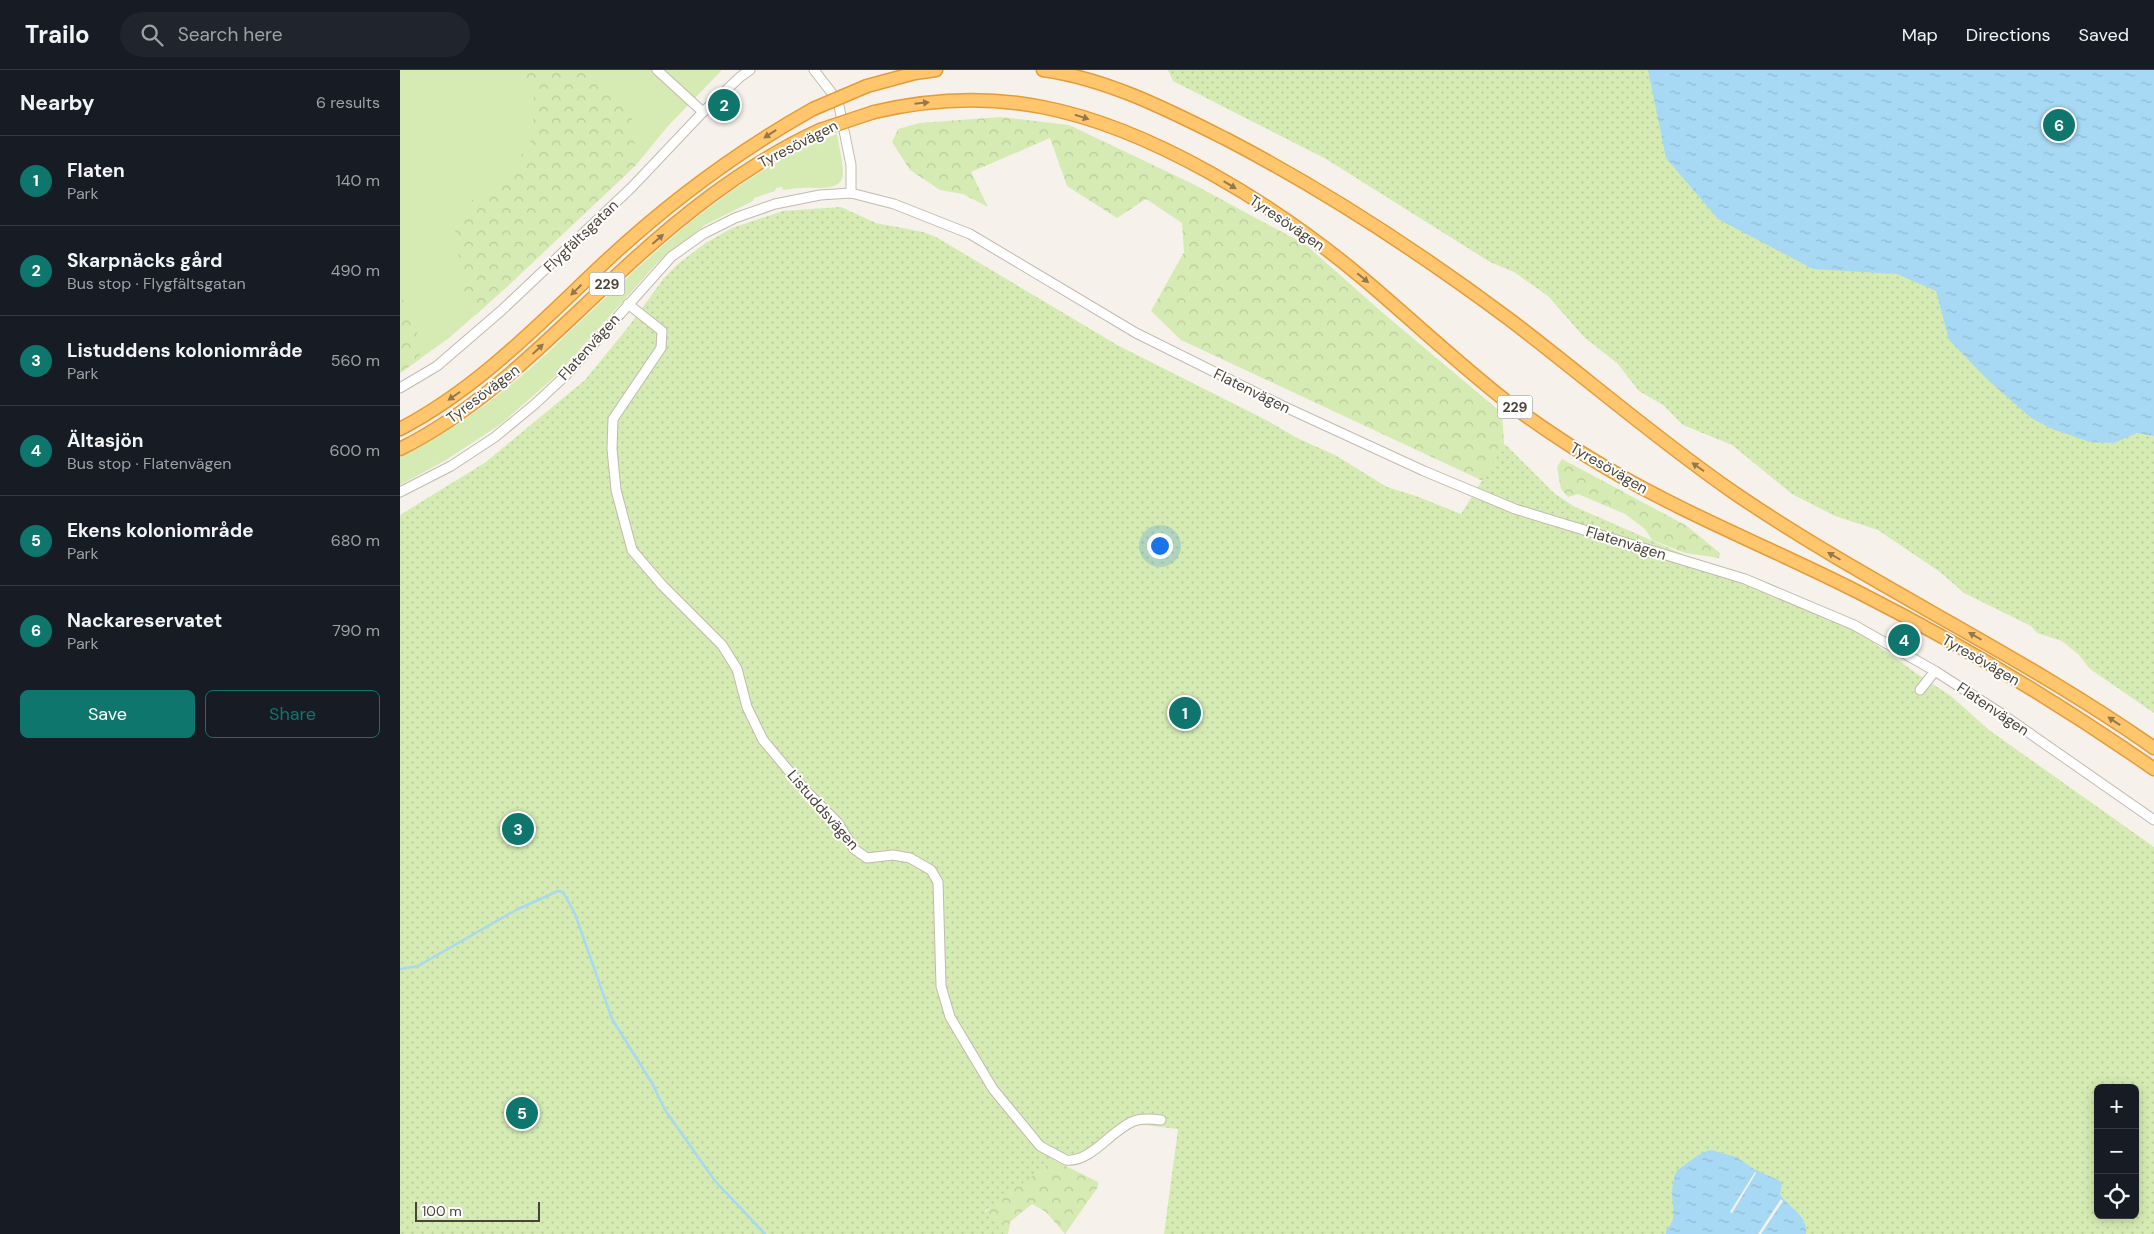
<!DOCTYPE html>
<html lang="en">
<head>
<meta charset="utf-8">
<style>
  :root { --surface:#171b24; --page:#20242c; --text:#f1f3f6; --muted:#9ea1a6; --line:#363941; --accent:#0f766e }
  body { margin:0; font-family:"DM Sans",sans-serif; background:var(--page); color:var(--text) }
  .controls { position:absolute; right:15px; bottom:15px; display:grid; overflow:hidden; border-radius:8px; box-shadow:0 2px 12px #0003 }
  .controls button { width:45px; height:45px; display:grid; place-items:center; padding:0; border:0; border-bottom:1px solid var(--line); background:var(--surface); color:var(--text); font:25px sans-serif }
  .scale { position:absolute; left:15px; bottom:12px; width:125px; box-sizing:border-box; padding-left:5px; border:2px solid #4b4338; border-top:0; font-size:14px; line-height:18px; white-space:nowrap; color:#4b4338; -webkit-text-stroke:4px #fff; paint-order:stroke }
  .you { position:absolute; left:759px; top:475px; width:18px; height:18px; margin:-12px; border:4px solid #fff; border-radius:50%; background:#1a73e8; box-shadow:0 0 0 8px #1a73e833 }
  .badge { display:grid; place-items:center; width:32px; height:32px; border-radius:50%; background:var(--accent); color:#fff; font-size:16px; font-weight:700 }
  .pin { position:absolute; translate:-50% -50%; border:2px solid #fff; box-shadow:0 1px 5px #0006 }
  .list { margin:0; padding:0; list-style:none }
  h2 { display:flex; justify-content:space-between; align-items:center; height:65px; margin:0; padding:0 20px; font-size:21px }
  h2 small { font-size:16px; font-weight:400; color:var(--muted) }
  .list li { display:grid; grid-template-columns:32px 1fr auto; gap:15px; align-items:center; box-sizing:border-box; height:90px; padding:0 20px; border-top:1px solid var(--line) }
  .list b { display:block; font-size:19px; white-space:nowrap }
  .list p { margin:0; font-size:16px; white-space:nowrap; color:var(--muted) }
  .list em { font-size:16px; font-style:normal; color:var(--muted) }
  .actions { display:flex; gap:10px; padding:15px 20px }
  .actions a { flex:1; padding:11px 0; border:1px solid var(--accent); border-radius:8px; text-align:center; font-size:18px; color:var(--accent) }
  .actions .main { background:var(--accent); color:#fff }
  .icon { flex:none; width:28px; height:28px; fill:none; stroke:currentColor; stroke-width:2; stroke-linecap:round; stroke-linejoin:round }
  .map { position:relative; flex:none; width:1754px; height:1164px; overflow:hidden }
  header { display:flex; align-items:center; gap:30px; box-sizing:border-box; height:70px; padding:0 25px; background:var(--surface); border-bottom:1px solid var(--line) }
  header strong { font-size:24px }
  nav { display:flex; gap:28px; margin-inline-start:auto; font-size:18px }
  .search { width:350px; height:45px; background:var(--page); display:flex; align-items:center; gap:12px; box-sizing:border-box; padding:0 18px; border-radius:28px; color:var(--muted); font-size:19px }
  main { display:flex }
  aside { flex:1; background:var(--surface) }
  .map>svg:first-child { display:block }
  .green { fill:#d5ebb3 }
  .forest { fill:url(#forest-crowns) }
  .park { fill:url(#park-dots); fill-rule:evenodd }
  .water { fill:url(#water-ripples) }
  .pier { fill:#f6f2eb }
  .lines { fill:none; stroke-linecap:round; stroke-linejoin:round }
  .stream { stroke:#a7d9f4; stroke-width:2.5 }
  .minor-casing { stroke:#c2baad; stroke-width:11 }
  .highway-casing { stroke:#e49b38; stroke-width:15 }
  .minor { stroke:#fff; stroke-width:9 }
  .highway { stroke:#ffc66d; stroke-width:12 }
  .highway-bridge-casing { stroke:#e49b38; stroke-width:15; stroke-linecap:butt }
  .highway-bridge { stroke:#ffc66d; stroke-width:12 }
  .oneway { fill:#93774d }
  .labels { text-anchor:middle; stroke-width:4; stroke-linejoin:round; paint-order:stroke }
  .shield { fill:#fff; stroke:#817b74; stroke-width:1 }
  .shield-label { font-size:14px; font-weight:bold; fill:#4b4338 }
  .street-label { font-size:15px; fill:#4b4338; stroke:#fff }
</style>
</head>
<body>
<header>
<strong>Trailo</strong>
<div class="search"><svg class="icon" aria-label="search" viewBox="0 0 24 24"><circle cx="10" cy="10" r="6"/><path d="M15 15l6 6"/></svg>Search here</div>
<nav><a>Map</a><a>Directions</a><a>Saved</a></nav>
</header>
<main>
<aside>
<h2>Nearby<small>6 results</small></h2>
<ul class="list">
<li><span class="badge">1</span><div><b>Flaten</b><p>Park</p></div><em>140 m</em></li>
<li><span class="badge">2</span><div><b>Skarpnäcks gård</b><p>Bus stop · Flygfältsgatan</p></div><em>490 m</em></li>
<li><span class="badge">3</span><div><b>Listuddens koloniområde</b><p>Park</p></div><em>560 m</em></li>
<li><span class="badge">4</span><div><b>Ältasjön</b><p>Bus stop · Flatenvägen</p></div><em>600 m</em></li>
<li><span class="badge">5</span><div><b>Ekens koloniområde</b><p>Park</p></div><em>680 m</em></li>
<li><span class="badge">6</span><div><b>Nackareservatet</b><p>Park</p></div><em>790 m</em></li>
</ul>
<div class="actions"><a class="main">Save</a><a>Share</a></div>
</aside>
<div class="map">
<svg width="1754" height="1164" viewBox="0 0 1754 1164">
  <defs>
    <pattern id="forest-crowns" width="20" height="18" patternUnits="userSpaceOnUse" patternTransform="scale(1.25)"><rect width="20" height="18" fill="#d5ebb3"/><path d="M2 6a3 3 0 1 1 6 0M12 15a3 3 0 1 1 6 0" fill="none" stroke="#b8cb9b"/></pattern>
    <pattern id="park-dots" width="8" height="8" patternUnits="userSpaceOnUse" patternTransform="scale(1.25)"><rect width="8" height="8" fill="#d5ebb3"/><path d="M2 2h.1M6 6h.1" fill="none" stroke="#b8cb9b" stroke-width="1.8" stroke-linecap="round"/></pattern>
    <pattern id="water-ripples" width="26" height="14" patternUnits="userSpaceOnUse" patternTransform="scale(1.25)"><rect width="26" height="14" fill="#a7d9f4"/><path d="M2 4q2-2 4 0t4 0M15 11q2-2 4 0t4 0" fill="none" stroke="#91bbd2"/></pattern>
  </defs>
  <rect width="100%" height="100%" fill="#f6f2eb"/>
  <g class="green">
    <polygon points="0,0 322,0 268,56 236,95 108,216 49,268 0,303"/>
    <path d="M437,64C439,76 442,88 443,100C445,123 418,117 403,118C396,118 390,119 383,120L382,117L376,118L375,121L354,128L353,131L305,155L257,193L158,304L101,354L46,390L0,415V387C38,367 74,345 108,317C135,296 159,272 184,248C257,179 341,99 437,64Z"/>
  </g>
  <g class="forest">
    <polygon points="120,0 180,0 193,12 216,24 225,35 233,52 236,95 76,245 63,220 61,194 55,173 55,162 67,134 109,101 130,73 133,61 134,27"/>
    <polygon points="601,47 669,55 793,114 906,175 983,243 1102,343 1107,418 1083,411 781,270 751,241 784,182 782,153 746,129 717,148 667,116 650,68 571,102 588,137 563,124 540,120 510,100 492,72 498,59 519,53"/>
    <polygon points="0,206 4,236 16,251 20,289 0,303"/>
    <polygon points="1162,389 1287,456 1320,483 1319,488 1285,483 1252,470 1245,459 1225,444 1178,424 1168,427 1161,419 1157,397"/>
    <polygon points="642,1084 698,1112 698,1117 665,1164 646,1142 632,1134 610,1152 608,1164 564,1164 588,1140 620,1099"/>
  </g>
  <g class="park">
    <polygon points="768,0 1754,0 1754,643 1690,599 1679,585 1662,571 1637,563 1631,556 1564,523 1540,502 1478,460 1435,446 1392,424 1332,375 1283,355 1263,335 1239,321 1217,293 1184,267 1148,226 1114,202 1090,192 926,89 773,11"/>
    <path d="M441,137L476,153L523,162L536,167L719,276L868,351L897,368L935,385L987,417L1016,426L1061,444L1105,374L1154,423L1173,436L1310,496L1413,537L1460,563L1516,603L1551,626L1589,660L1754,777V1164H764L778,1059L735,1054L721,1062L691,1087L677,1094L654,1090L585,1141L604,1164H0V445L86,392L185,310L229,256L264,208L278,194L304,174L332,158L383,141ZM1698,1018H1735V1145H1698Z"/>
  </g>
  <g class="water">
    <polygon points="1248,0 1754,0 1754,366 1737,363 1714,373 1690,372 1652,359 1631,348 1588,310 1549,270 1536,221 1497,204 1413,199 1318,149 1266,88"/>
    <path d="M1311,1080L1336,1087L1354,1099L1382,1112L1380,1124C1388,1138 1408,1144 1406,1164H1266V1160C1278,1151 1272,1136 1272,1123C1272,1115 1274,1107 1277,1100C1290,1093 1296,1083 1311,1080Z"/>
  </g>
  <g class="pier">
    <polygon points="1355,1102 1356,1103 1332,1143 1330,1142"/>
    <polygon points="1381,1129 1383,1131 1361,1164 1358,1164"/>
  </g>
  <g class="lines">
    <polyline class="stream" points="0,899 18,896 116,840 158,821 163,822 175,844 212,949 252,1013 265,1040 315,1111 365,1164"/>
    <defs>
      <g id="minor">
        <polyline points="257,0 303,42"/>
        <polyline points="414,0 438,31 451,95 451,123"/>
        <path d="M228,234L262,261L261,278L213,349L212,379L216,420L232,480L262,515L322,575L337,599L347,637L363,670L405,720L438,753L454,779L467,788L493,785L510,788L531,800L538,812L541,916L550,947L593,1019L640,1076L666,1090C691,1093 712,1059 734,1051C742,1048 753,1049 761,1050"/>
        <polyline points="0,318 37,296 102,240 232,117 303,42 340,7 350,0"/>
        <polyline points="0,422 51,396 95,367 135,334 165,306 271,187 303,164 335,148 375,134 420,125 451,123 494,134 570,164 736,263 885,337 1024,401 1115,439 1345,509 1454,555 1535,601 1602,644 1754,750"/>
        <polyline points="1520,620 1535,601"/>
      </g>
      <g id="highway">
        <path d="M643,0C708,9 768,40 826,69C926,121 1019,182 1109,249C1184,306 1255,368 1333,422C1469,515 1619,583 1754,678"/>
        <polyline points="467,16 515,3 536,0"/>
        <path d="M474,42C529,29 586,26 642,37C751,58 875,135 960,206C1009,247 1055,291 1106,331C1139,356 1174,379 1210,400C1289,446 1375,480 1456,521C1559,573 1659,633 1754,699"/>
        <path d="M0,359C79,318 141,252 205,192C268,133 338,81 413,39"/>
        <path d="M0,379C84,337 147,270 215,207C277,149 344,95 420,60"/>
      </g>
    </defs>
    <use href="#minor" class="minor-casing"/>
    <use href="#highway" class="highway-casing"/>
    <use href="#minor" class="minor"/>
    <use href="#highway" class="highway"/>
    <defs>
      <g id="highway-bridge">
        <polyline points="413,39 467,16"/>
        <polyline points="420,60 474,42"/>
      </g>
    </defs>
    <use href="#highway-bridge" class="highway-bridge-casing"/>
    <use href="#highway-bridge" class="highway-bridge"/>
  </g>
  <defs><path id="oneway-solid" d="M-6-.8H1V-3.2L6.5 0L1 3.2V.8H-6Z" transform="scale(1.25)"/></defs>
  <g class="oneway">
    <use href="#oneway-solid" transform="translate(522 33) rotate(-6)"/>
    <use href="#oneway-solid" transform="translate(682 47) rotate(18)"/>
    <use href="#oneway-solid" transform="translate(370 64) rotate(147)"/>
    <use href="#oneway-solid" transform="translate(830 115) rotate(31)"/>
    <use href="#oneway-solid" transform="translate(258 169) rotate(-41)"/>
    <use href="#oneway-solid" transform="translate(963 208) rotate(40)"/>
    <use href="#oneway-solid" transform="translate(176 220) rotate(136)"/>
    <use href="#oneway-solid" transform="translate(138 279) rotate(-43)"/>
    <use href="#oneway-solid" transform="translate(54 326) rotate(145)"/>
    <use href="#oneway-solid" transform="translate(1298 397) rotate(-145)"/>
    <use href="#oneway-solid" transform="translate(1434 486) rotate(-150)"/>
    <use href="#oneway-solid" transform="translate(1575 566) rotate(-150)"/>
    <use href="#oneway-solid" transform="translate(1714 651) rotate(-146)"/>
  </g>
  <g class="labels">
    <g class="shield">
      <rect x="189.5" y="202.5" width="35" height="23" rx="4"/>
      <rect x="1097.5" y="325.5" width="35" height="23" rx="4"/>
    </g>
    <g class="shield-label">
      <text x="207" y="219">229</text>
      <text x="1115" y="342">229</text>
    </g>
    <g class="street-label">
      <text transform="translate(398 74) rotate(-27)" y="5">Tyresövägen</text>
      <text transform="translate(887 153) rotate(34)" y="5">Tyresövägen</text>
      <text transform="translate(181 166) rotate(-44)" y="5">Flygfältsgatan</text>
      <text transform="translate(189 277) rotate(-48)" y="5">Flatenvägen</text>
      <text transform="translate(852 321) rotate(26)" y="5">Flatenvägen</text>
      <text transform="translate(83 324) rotate(-37)" y="5">Tyresövägen</text>
      <text transform="translate(1209 398) rotate(30)" y="5">Tyresövägen</text>
      <text transform="translate(1226 473) rotate(17)" y="5">Flatenvägen</text>
      <text transform="translate(1581 590) rotate(30)" y="5">Tyresövägen</text>
      <text transform="translate(1593 639) rotate(34)" y="5">Flatenvägen</text>
      <text transform="translate(423 740) rotate(49)" y="5">Listuddsvägen</text>
    </g>
  </g>
</svg>
<div class="controls">
<button>+</button>
<button>−</button>
<button><svg class="icon" aria-label="locate" viewBox="0 0 24 24"><circle cx="12" cy="12" r="6"/><path d="M12 2v4M12 18v4M2 12h4M18 12h4"/></svg></button>
</div>
<div class="scale">100 m</div>
<div class="you"></div>
<div class="pin badge" style="left:785px;top:643px">1</div>
<div class="pin badge" style="left:324px;top:35px">2</div>
<div class="pin badge" style="left:118px;top:759px">3</div>
<div class="pin badge" style="left:1504px;top:570px">4</div>
<div class="pin badge" style="left:122px;top:1043px">5</div>
<div class="pin badge" style="left:1659px;top:55px">6</div>
</div>
</main>
</body>
</html>
